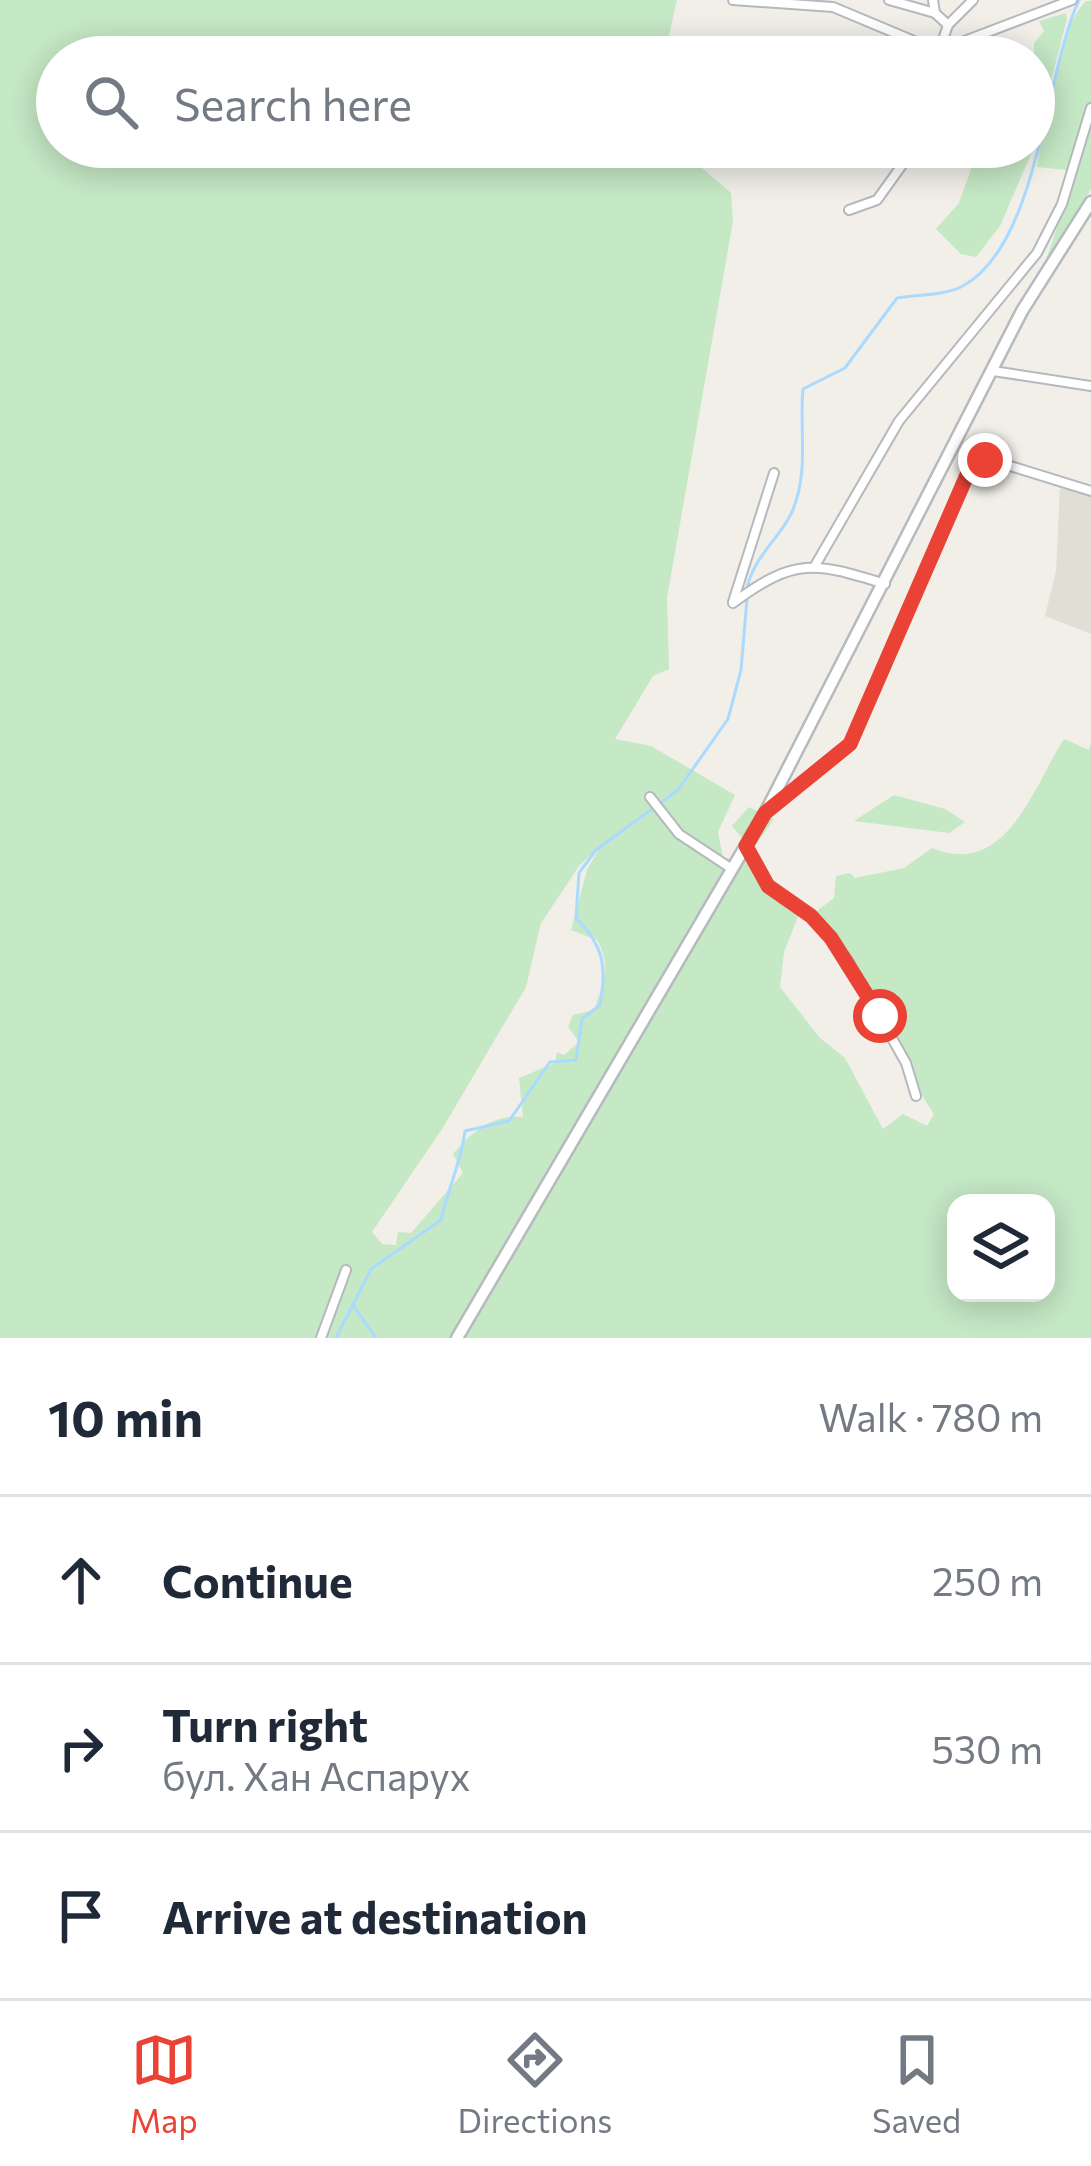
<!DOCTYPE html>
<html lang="en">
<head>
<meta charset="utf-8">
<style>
  :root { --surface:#fff; --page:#f6f6f7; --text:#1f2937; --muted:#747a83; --line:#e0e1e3; --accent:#ea4335 }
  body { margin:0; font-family:Commissioner,sans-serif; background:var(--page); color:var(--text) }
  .controls { position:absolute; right:36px; bottom:36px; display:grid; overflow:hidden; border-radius:24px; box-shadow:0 6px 30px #0003 }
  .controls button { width:108px; height:108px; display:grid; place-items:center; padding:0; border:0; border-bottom:3px solid var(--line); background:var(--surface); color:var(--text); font:60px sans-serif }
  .stop { position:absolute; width:36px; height:36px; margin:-27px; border:9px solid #ea4335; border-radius:50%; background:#fff }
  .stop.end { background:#ea4335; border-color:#fff; box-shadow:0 3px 12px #0008 }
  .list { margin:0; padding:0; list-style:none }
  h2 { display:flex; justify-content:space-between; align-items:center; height:156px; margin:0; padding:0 48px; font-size:51px }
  h2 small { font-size:39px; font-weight:400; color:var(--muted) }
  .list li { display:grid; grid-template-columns:78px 1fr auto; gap:36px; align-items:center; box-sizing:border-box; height:168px; padding:0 48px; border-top:3px solid var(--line) }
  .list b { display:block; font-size:45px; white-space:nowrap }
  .list p { margin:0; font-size:39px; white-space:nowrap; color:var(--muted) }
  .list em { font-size:39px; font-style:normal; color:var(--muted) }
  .icon { flex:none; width:66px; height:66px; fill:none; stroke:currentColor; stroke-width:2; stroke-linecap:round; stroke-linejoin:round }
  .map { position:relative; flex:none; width:1091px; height:1338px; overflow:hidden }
  .search { position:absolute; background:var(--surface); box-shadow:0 6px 30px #0003; left:36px; right:36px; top:36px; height:132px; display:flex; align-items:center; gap:30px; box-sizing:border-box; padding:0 42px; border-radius:66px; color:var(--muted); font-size:45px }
  .sheet { height:660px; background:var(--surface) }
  nav { display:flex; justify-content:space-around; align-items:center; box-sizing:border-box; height:168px; border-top:3px solid var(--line); background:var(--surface); font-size:33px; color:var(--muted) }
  nav a { display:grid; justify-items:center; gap:6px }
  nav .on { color:var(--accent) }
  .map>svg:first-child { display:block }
  .education { fill:#e1ded6 }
  .green { fill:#c5e8c5; fill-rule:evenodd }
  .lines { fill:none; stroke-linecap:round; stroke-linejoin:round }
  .stream { stroke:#aadaff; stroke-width:3 }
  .street-casing { stroke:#b5b8bc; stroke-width:12 }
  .secondary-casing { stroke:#b6babf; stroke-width:15 }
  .street { stroke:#fff; stroke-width:8 }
  .secondary { stroke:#fff; stroke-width:10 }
  .route { stroke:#ea4335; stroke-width:15 }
</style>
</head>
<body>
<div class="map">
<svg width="1091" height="1338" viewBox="0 0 1091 1338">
  <rect width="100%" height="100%" fill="#f1efe8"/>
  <polygon class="education" points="1060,488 1091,495 1091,634 1045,616 1056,571"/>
  <g class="green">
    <path d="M0,0H677L664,57H57V147H691L702,168L731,193L733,221L667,598L669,669L653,676L615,739L651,746L735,795L718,832L723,858L732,859L744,840L732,826L749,807L774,819L753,849L774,889L814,913L834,898L836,876L850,873L855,878L904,868L932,848C1007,879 1034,785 1064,739L1089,750L1091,742V1338H0ZM601,845L587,870L571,930L597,940C612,966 603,985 594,1010L573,1015L568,1027L579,1042L564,1055L557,1052L555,1063L519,1078L523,1117C492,1114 472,1132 453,1154L463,1173L411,1233L398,1232L396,1245L382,1244L372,1232L442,1129L526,987L541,923L579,866ZM799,914C857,941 897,1061 934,1114L927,1126L903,1114L883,1129L845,1058L820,1038L780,987L784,952ZM956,1203H1046V1293H956Z"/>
    <path d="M1086,1H1091V101L1066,170L1037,167C1044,128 1058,27 1086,1Z"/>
    <polygon points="1066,13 1067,19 1034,146 1034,43 1044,31 1039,21"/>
    <path d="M1091,127V189L1051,259L1047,257C1063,213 1073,170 1091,127Z"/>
    <polygon points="979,147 1034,147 1000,226 976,257 961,254 936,229 959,203"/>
    <polygon points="894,795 945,809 965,822 949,833 854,821"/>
  </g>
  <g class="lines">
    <g class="stream">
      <path d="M747,589C752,559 778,540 791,514C810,473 799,431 803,389L845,368L897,298C916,295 944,295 961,287C1039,247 1044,75 1079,0"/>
      <polyline points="353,1305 376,1338"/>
      <path d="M336,1338L371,1269L441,1220C448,1188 461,1163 465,1131L509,1121L550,1062L576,1060L582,1019L600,1005C607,967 604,946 576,918L579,873L596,850L678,790L728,719L741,670L747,599"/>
    </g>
    <defs>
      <g id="street">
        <polyline points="733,0 833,7 938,51"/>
        <polyline points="889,0 935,13 948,25"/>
        <polyline points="933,0 935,13"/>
        <polyline points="938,51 1072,0"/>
        <polyline points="937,57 948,25 973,0"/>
        <polyline points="849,210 877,200 915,147"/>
        <polyline points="993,371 1091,386"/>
        <polyline points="816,564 899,421 1037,253 1062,204 1091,108"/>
        <polyline points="733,602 774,473"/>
        <path d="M733,603C795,557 814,562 885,584"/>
        <polyline points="650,797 679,834 732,869"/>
        <polyline points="771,808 850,744 972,468 991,460 1091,491"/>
        <polyline points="745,846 768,886 811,916 847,959 906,1063 916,1096"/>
        <polyline points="321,1338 346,1270"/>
      </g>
      <polyline id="secondary" points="457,1338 765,813 1022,311 1091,202"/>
    </defs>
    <use href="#street" class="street-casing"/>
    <use href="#secondary" class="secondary-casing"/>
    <use href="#street" class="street"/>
    <use href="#secondary" class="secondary"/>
  </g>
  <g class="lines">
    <polyline class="route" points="880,1016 831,938 811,916 768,886 746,846 765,813 850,744 967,475 985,460"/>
  </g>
</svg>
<div class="controls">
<button><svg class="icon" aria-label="layers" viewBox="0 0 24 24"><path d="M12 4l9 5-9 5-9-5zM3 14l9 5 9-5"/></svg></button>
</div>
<div class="stop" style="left:880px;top:1016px"></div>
<div class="stop end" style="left:985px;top:460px"></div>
<div class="search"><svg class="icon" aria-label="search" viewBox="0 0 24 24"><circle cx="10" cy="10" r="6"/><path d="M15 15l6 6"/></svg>Search here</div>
</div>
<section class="sheet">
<h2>10 min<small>Walk · 780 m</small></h2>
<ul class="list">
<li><svg class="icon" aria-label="ahead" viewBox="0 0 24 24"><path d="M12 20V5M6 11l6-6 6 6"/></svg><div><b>Continue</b></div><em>250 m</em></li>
<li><svg class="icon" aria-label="right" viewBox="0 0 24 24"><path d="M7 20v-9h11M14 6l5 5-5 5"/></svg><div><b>Turn right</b><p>бул. Хан Аспарух</p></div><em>530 m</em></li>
<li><svg class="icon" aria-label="arrive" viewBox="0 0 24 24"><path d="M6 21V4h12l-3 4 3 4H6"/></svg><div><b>Arrive at destination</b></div></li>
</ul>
</section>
<nav>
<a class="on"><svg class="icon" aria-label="map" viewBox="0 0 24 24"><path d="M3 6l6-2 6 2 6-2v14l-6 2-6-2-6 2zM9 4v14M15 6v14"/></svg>Map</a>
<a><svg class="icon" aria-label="directions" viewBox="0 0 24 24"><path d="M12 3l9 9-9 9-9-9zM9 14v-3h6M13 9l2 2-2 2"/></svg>Directions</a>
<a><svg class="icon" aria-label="saved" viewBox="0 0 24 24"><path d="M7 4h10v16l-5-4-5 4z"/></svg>Saved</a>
</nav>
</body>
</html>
